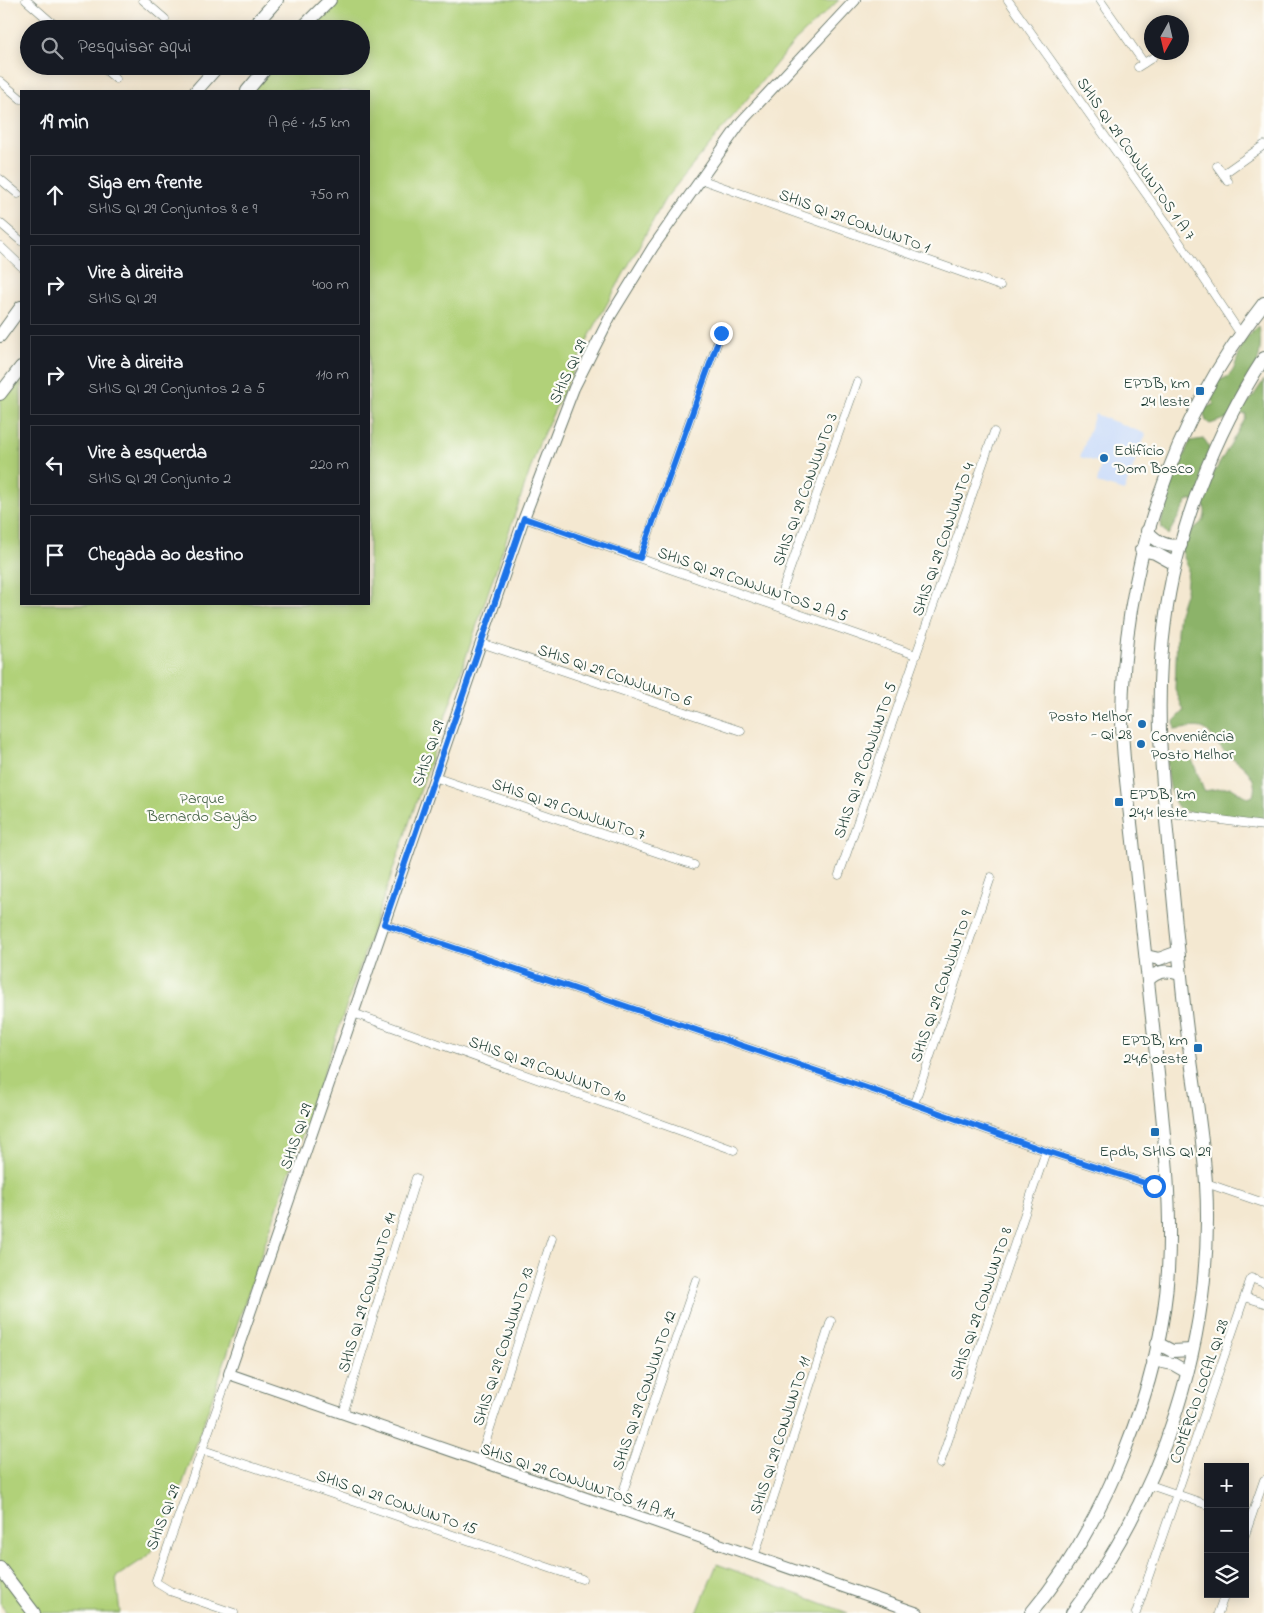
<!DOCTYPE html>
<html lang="pt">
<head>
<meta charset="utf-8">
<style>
  :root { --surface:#171b24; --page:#20242c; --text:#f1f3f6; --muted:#9ea1a6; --line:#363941 }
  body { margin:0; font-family:"Indie Flower",sans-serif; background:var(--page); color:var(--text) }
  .controls { position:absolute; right:15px; bottom:15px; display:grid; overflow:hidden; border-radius:0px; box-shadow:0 2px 12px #0003 }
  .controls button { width:45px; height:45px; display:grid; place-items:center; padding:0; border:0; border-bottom:1px solid var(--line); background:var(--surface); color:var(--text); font:25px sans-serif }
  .compass { position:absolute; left:1144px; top:15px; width:45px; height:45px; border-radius:50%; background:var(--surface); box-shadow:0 2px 12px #0003; rotate:188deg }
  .stop { position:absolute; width:15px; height:15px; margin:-11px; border:4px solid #1a73e8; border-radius:50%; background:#fff }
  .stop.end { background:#1a73e8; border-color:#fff; box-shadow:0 1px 5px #0008 }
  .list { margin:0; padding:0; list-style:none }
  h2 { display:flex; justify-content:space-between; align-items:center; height:65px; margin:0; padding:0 20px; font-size:21px }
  h2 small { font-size:16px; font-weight:400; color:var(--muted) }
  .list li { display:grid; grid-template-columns:32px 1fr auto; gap:15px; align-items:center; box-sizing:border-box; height:80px; margin:0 10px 10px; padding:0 10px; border:1px solid var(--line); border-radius:0px }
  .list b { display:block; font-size:19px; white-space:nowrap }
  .list p { margin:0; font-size:16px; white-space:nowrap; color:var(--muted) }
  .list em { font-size:16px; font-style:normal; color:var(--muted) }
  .icon { flex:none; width:28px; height:28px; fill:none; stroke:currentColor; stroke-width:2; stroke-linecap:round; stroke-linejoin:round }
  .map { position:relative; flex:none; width:1264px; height:1613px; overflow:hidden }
  .search { position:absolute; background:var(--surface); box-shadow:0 2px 12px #0003; left:20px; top:20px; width:350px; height:55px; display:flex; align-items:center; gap:12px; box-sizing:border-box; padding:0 18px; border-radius:28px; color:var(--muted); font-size:19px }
  .panel { position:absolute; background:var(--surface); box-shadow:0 2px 12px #0003; left:20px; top:90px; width:350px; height:515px; border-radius:0px }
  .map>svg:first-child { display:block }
  .built { fill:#cadcf9 }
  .green { fill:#b1d179; stroke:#688756 }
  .forest { fill:#8cb369; stroke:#56784e }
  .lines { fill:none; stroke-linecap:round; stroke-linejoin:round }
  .minor-casing { stroke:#6a796b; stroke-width:9 }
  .tertiary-casing { stroke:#6a796b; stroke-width:12 }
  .primary-casing { stroke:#6a796b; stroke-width:14 }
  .minor { stroke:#fff; stroke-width:8 }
  .tertiary { stroke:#fff; stroke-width:10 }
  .primary { stroke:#fff; stroke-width:12 }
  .route { stroke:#1a73e8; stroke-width:6 }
  .poi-dot { fill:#1f6fb2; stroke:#fdfcf7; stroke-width:2 }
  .labels { text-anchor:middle; stroke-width:4.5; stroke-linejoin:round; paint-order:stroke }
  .street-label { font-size:16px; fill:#1f3d34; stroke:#fdfcf7 }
  .poi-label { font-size:16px; fill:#1f3d34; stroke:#fdfcf7; text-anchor:end }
  .park-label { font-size:16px; fill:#446245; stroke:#fdfcf7 }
</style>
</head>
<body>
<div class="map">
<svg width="1264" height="1613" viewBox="0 0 1264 1613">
  <rect width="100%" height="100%" fill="#fdfcf7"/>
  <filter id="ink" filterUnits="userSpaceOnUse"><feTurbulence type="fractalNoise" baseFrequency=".02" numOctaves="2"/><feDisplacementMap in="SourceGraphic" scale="10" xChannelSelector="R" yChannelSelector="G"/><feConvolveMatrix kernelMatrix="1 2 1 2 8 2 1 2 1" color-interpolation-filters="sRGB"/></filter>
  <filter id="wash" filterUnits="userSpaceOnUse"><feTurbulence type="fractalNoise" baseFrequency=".0096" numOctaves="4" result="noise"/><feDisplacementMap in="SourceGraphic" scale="20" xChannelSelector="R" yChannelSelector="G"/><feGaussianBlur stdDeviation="1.12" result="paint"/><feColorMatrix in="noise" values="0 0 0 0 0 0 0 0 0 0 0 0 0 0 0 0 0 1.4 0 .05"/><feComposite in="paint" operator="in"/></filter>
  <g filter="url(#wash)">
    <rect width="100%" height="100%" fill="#f4e8d1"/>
    <polygon class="built" points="1095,414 1146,434 1124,491 1097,483 1101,463 1080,457"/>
    <g class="green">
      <polygon points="326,0 839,0 794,42 665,199 591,333 540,441 173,1512 148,1556 116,1577 120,1613 7,1613 0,1604 0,398 21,367 21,604 369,604 369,91 247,91 268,66 361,66 361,29 301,29"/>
      <polygon points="717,1564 848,1613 697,1613"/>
    </g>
    <path class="forest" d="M1259,326C1264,355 1255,373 1242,399L1245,402L1250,401L1264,380V824C1251,822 1187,815 1180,809C1170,801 1167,770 1167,758L1187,753L1193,762L1204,791L1230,787L1248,798L1253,796C1261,772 1234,762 1221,748C1215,742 1211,731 1202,728C1194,726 1184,729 1175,730L1174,721L1184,711L1175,689L1177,631L1179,612L1186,591L1188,568L1181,549C1183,544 1185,539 1188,534C1196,524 1209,524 1204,505L1191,500L1187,502L1168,535L1162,528L1161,523L1170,488L1190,441L1204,439C1215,452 1208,465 1205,480L1211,478L1245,419L1246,414H1241L1210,424L1206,421L1203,412L1205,408L1214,404L1209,395L1219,380C1238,376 1235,358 1243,343C1247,336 1253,331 1259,326Z"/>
  </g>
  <g filter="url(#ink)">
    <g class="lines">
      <defs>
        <g id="minor">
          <polyline points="26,0 59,29"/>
          <polyline points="143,0 165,19"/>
          <polyline points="1008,0 1164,219 1240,333"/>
          <polyline points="1100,0 1144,63"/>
          <polyline points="101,66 116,79"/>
          <polyline points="1138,67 1152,58"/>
          <polyline points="0,81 21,99"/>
          <polyline points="1217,166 1228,181"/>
          <polyline points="1223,174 1264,145"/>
          <polyline points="0,179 18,194"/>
          <polyline points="700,179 1000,286"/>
          <polyline points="0,223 21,241"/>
          <polyline points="0,246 21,266"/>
          <polyline points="524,518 916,655"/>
          <polyline points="640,558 721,333"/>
          <polyline points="777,605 857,382"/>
          <polyline points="481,643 741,731"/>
          <polyline points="434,777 694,865"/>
          <polyline points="1164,812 1264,826"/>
          <polyline points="839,875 994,432"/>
          <polyline points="384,924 914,1104 1046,1151 1154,1186 1167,1197"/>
          <polyline points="353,1013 734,1150"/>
          <polyline points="914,1104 991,877"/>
          <polyline points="1206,1183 1264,1203"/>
          <polyline points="1245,1297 1264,1303"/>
          <polyline points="229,1374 156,1580 157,1583 170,1591 234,1613"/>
          <polyline points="343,1414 416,1178"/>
          <polyline points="203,1450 582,1579"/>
          <polyline points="479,1462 552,1238"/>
          <polyline points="940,1464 1046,1151"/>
          <polyline points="1147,1488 1153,1486 1208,1505"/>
          <polyline points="617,1509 696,1280"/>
          <polyline points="1245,1535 1264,1480"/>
          <polyline points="754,1557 831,1321"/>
          <polyline points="1136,1613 1251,1278 1264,1283"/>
          <polyline points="1218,1613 1225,1594"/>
        </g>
        <polyline id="tertiary" points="855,0 742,121 653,247 611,315 574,388 524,518 229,1374 918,1613"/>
        <g id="primary">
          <polyline points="251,29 277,0"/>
          <polyline points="301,29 330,0"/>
          <polyline points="196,91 218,66"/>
          <polyline points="247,91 268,66"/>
          <polyline points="0,336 21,307"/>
          <polyline points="0,394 21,367"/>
          <path d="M1147,531C1156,541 1166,548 1181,545"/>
          <polyline points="1141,550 1155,553 1175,564"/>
          <polyline points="1146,956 1159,959 1178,952"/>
          <path d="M1148,980C1158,970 1167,970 1180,974"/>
          <polyline points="1157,1343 1172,1351 1192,1350"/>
          <polyline points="1153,1360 1173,1364 1187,1372"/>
          <polyline points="0,1568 34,1613"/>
          <path d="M1031,1613C1103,1528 1162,1382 1168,1271C1172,1202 1164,1133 1157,1064C1150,993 1141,922 1134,851C1130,808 1122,763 1122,720C1123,568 1170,422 1264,303"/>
          <path d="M1072,1613C1164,1492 1215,1335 1206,1183C1203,1137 1195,1091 1189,1046C1181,985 1176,924 1170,863C1162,782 1154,701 1165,621C1176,532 1215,433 1264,358"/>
        </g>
      </defs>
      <use href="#minor" class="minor-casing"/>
      <use href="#tertiary" class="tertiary-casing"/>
      <use href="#primary" class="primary-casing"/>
      <use href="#minor" class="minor"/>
      <use href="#tertiary" class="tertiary"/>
      <use href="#primary" class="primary"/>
    </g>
  </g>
  <g class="lines" filter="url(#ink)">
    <polyline class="route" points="721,333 640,558 524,518 384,924 914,1104 1046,1151 1154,1186"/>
  </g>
  <g class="poi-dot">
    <rect x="1195" y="386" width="10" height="10" rx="2.5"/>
    <circle cx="1104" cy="458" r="5"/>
    <circle cx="1142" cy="724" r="5"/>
    <circle cx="1141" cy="744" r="5"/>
    <rect x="1114" y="797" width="10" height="10" rx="2.5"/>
    <rect x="1193" y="1043" width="10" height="10" rx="2.5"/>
    <rect x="1150" y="1127" width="10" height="10" rx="2.5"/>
  </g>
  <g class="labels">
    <g class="street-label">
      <text transform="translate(1137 158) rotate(55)" y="6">SHIS QI 29 CONJUNTOS 1 A 7</text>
      <text transform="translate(855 220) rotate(20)" y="6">SHIS QI 29 CONJUNTO 1</text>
      <text transform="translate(567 371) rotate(-65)" y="6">SHIS QI 29</text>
      <text transform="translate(804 489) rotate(-70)" y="6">SHIS QI 29 CONJUNTO 3</text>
      <text transform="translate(942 539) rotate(-71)" y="6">SHIS QI 29 CONJUNTO 4</text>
      <text transform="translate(753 583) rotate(19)" y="6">SHIS QI 29 CONJUNTOS 2 A 5</text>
      <text transform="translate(615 674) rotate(19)" y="6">SHIS QI 29 CONJUNTO 6</text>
      <text transform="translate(427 753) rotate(-71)" y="6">SHIS QI 29</text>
      <text transform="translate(864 760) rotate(-71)" y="6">SHIS QI 29 CONJUNTO 5</text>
      <text transform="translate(569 808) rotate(19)" y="6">SHIS QI 29 CONJUNTO 7</text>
      <text transform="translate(940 986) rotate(-71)" y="6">SHIS QI 29 CONJUNTO 9</text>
      <text transform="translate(548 1068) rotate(20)" y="6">SHIS QI 29 CONJUNTO 10</text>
      <text transform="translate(295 1136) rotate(-71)" y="6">SHIS QI 29</text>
      <text transform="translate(366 1292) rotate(-73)" y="6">SHIS QI 29 CONJUNTO 14</text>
      <text transform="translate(980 1303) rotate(-71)" y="6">SHIS QI 29 CONJUNTO 8</text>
      <text transform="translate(502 1346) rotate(-72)" y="6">SHIS QI 29 CONJUNTO 13</text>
      <text transform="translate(643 1390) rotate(-71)" y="6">SHIS QI 29 CONJUNTO 12</text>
      <text transform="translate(1198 1391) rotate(-71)" y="6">COMÉRCIO LOCAL QI 28</text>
      <text transform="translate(779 1435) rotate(-72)" y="6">SHIS QI 29 CONJUNTO 11</text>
      <text transform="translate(578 1480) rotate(19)" y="6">SHIS QI 29 CONJUNTOS 11 A 14</text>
      <text transform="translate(397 1501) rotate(19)" y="6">SHIS QI 29 CONJUNTO 15</text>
      <text transform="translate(162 1517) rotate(-69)" y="6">SHIS QI 29</text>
    </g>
    <g class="poi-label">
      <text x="1190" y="388">EPDB, km<tspan x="1190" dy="18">24 leste</tspan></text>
      <text x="1114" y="455" text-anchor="start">Edifício<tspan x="1114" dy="18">Dom Bosco</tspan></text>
      <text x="1132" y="721">Posto Melhor<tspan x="1132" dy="18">- Qi 28</tspan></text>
      <text x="1151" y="741" text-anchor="start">Conveniência<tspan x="1151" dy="18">Posto Melhor</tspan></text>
      <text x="1129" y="799" text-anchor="start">EPDB, km<tspan x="1129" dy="18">24,4 leste</tspan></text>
      <text x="1188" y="1045">EPDB, km<tspan x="1188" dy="18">24,6 oeste</tspan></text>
      <text x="1155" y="1156" text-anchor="middle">Epdb, SHIS QI 29</text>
    </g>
    <g class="park-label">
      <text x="202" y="803">Parque<tspan x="202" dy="18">Bernardo Sayão</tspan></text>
    </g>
  </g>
</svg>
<div class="controls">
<button>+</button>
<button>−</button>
<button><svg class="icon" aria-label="layers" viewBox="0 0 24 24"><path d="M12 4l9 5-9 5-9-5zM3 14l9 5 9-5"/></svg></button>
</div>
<svg class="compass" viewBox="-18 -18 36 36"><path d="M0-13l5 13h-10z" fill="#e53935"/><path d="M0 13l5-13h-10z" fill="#9ea1a6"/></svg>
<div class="stop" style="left:1154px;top:1186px"></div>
<div class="stop end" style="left:721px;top:333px"></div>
<div class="search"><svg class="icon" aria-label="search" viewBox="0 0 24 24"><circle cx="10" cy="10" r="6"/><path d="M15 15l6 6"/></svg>Pesquisar aqui</div>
<section class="panel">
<h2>19 min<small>A pé · 1.5 km</small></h2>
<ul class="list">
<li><svg class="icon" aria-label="ahead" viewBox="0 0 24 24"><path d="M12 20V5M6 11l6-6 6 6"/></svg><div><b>Siga em frente</b><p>SHIS QI 29 Conjuntos 8 e 9</p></div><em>750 m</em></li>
<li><svg class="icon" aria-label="right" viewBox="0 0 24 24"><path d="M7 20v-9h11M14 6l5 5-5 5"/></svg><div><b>Vire à direita</b><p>SHIS QI 29</p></div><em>400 m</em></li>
<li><svg class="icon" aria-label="right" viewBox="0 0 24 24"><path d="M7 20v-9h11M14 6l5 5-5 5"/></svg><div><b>Vire à direita</b><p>SHIS QI 29 Conjuntos 2 a 5</p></div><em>110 m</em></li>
<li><svg class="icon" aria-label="left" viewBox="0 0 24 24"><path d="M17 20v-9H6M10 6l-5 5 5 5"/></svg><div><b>Vire à esquerda</b><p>SHIS QI 29 Conjunto 2</p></div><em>220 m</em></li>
<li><svg class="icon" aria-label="arrive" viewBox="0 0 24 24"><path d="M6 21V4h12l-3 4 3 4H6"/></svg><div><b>Chegada ao destino</b></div></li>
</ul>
</section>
</div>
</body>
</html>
